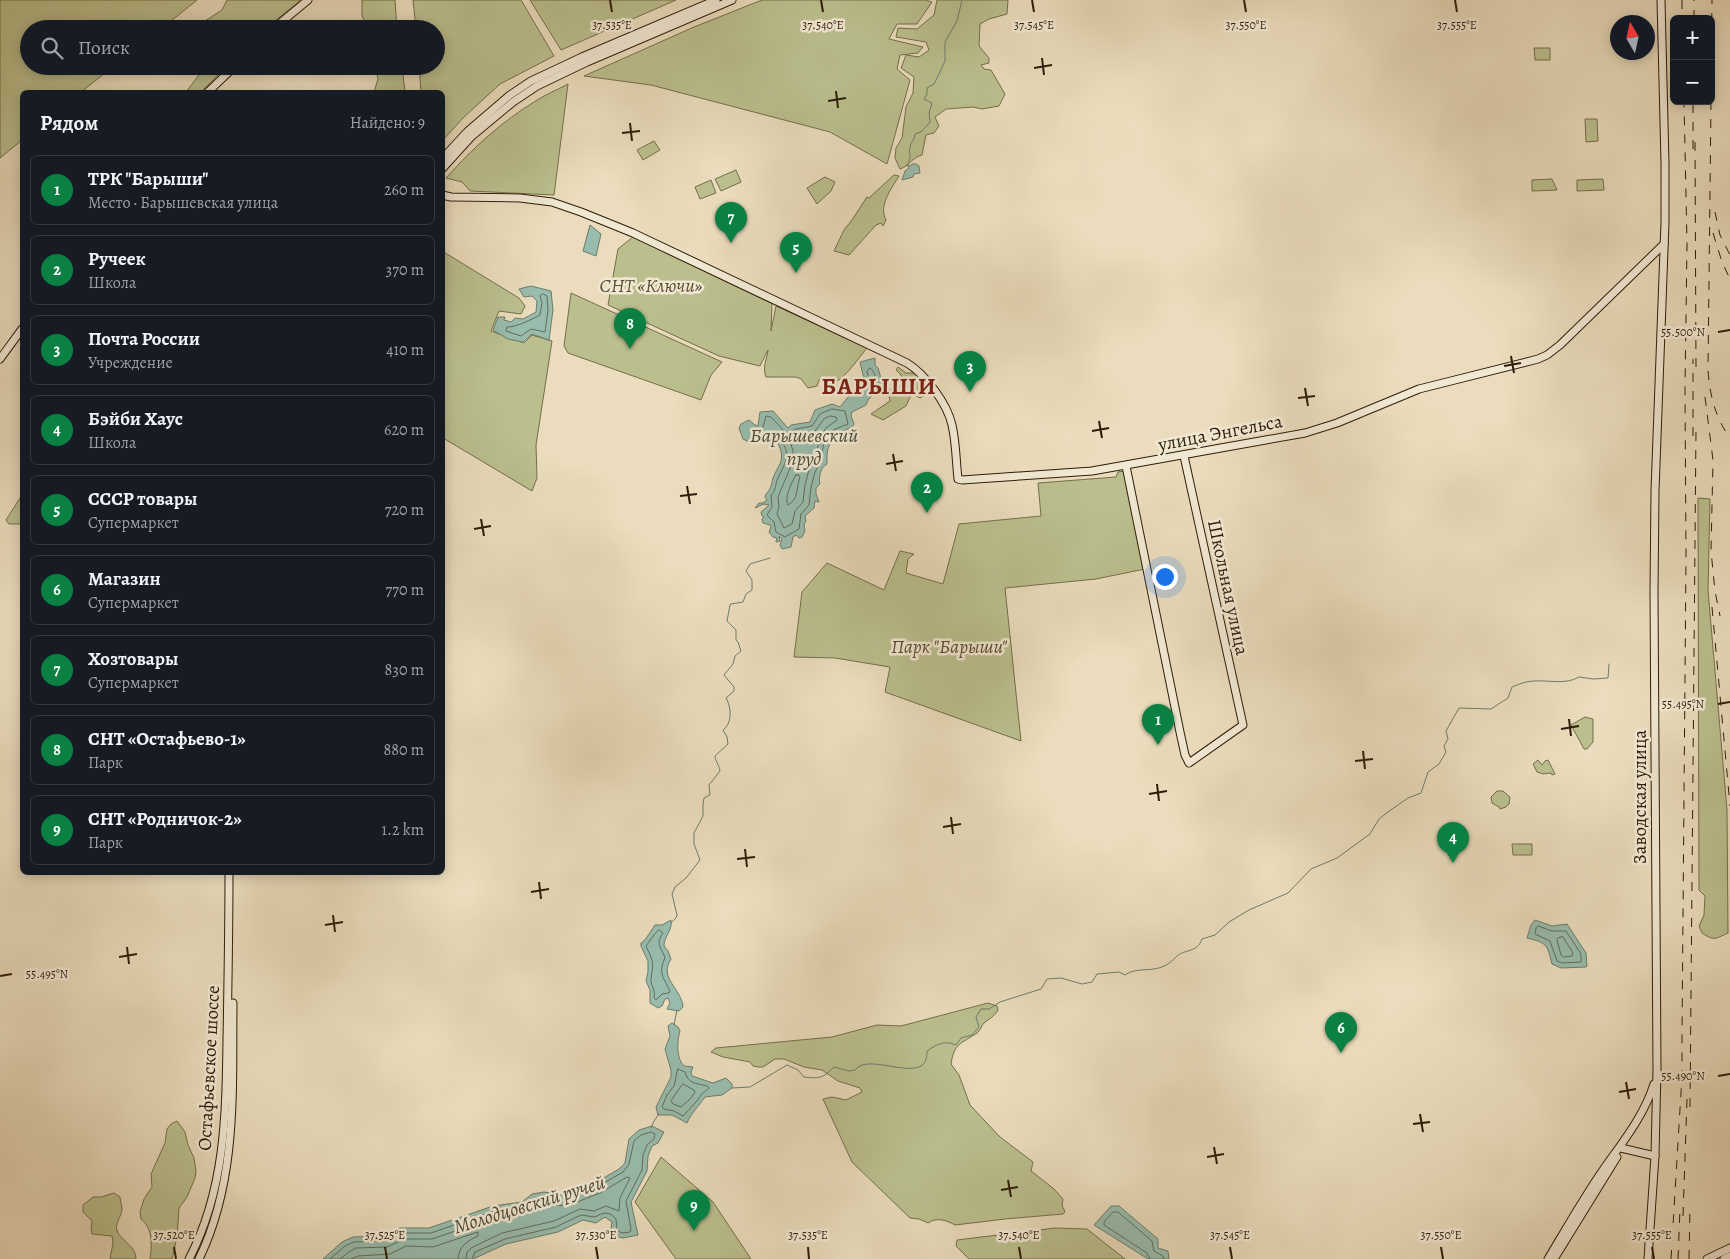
<!DOCTYPE html>
<html lang="ru">
<head>
<meta charset="utf-8">
<style>
  :root { --surface:#171b24; --page:#242831; --text:#f1f3f6; --muted:#9ea1a6; --line:#363941; --accent:#0b8043 }
  body { margin:0; font-family:Alegreya,serif; background:var(--page); color:var(--text) }
  .controls { position:absolute; right:15px; top:15px; display:grid; overflow:hidden; border-radius:8px; box-shadow:0 2px 12px #0003 }
  .controls button { width:45px; height:45px; display:grid; place-items:center; padding:0; border:0; border-bottom:1px solid var(--line); background:var(--surface); color:var(--text); font:25px sans-serif }
  .compass { position:absolute; left:1610px; top:15px; width:45px; height:45px; border-radius:50%; background:var(--surface); box-shadow:0 2px 12px #0003; rotate:351deg }
  .you { position:absolute; left:1164px; top:576px; width:18px; height:18px; margin:-12px; border:4px solid #fff; border-radius:50%; background:#1a73e8; box-shadow:0 0 0 8px #1a73e833 }
  .badge { display:grid; place-items:center; width:32px; height:32px; border-radius:50%; background:var(--accent); color:#fff; font-size:16px; font-weight:700 }
  .pin { position:absolute; translate:-50% -41px; filter:drop-shadow(0 1px 2px #0008) }
  .pin::after { content:''; position:absolute; top:26px; width:18px; height:15px; background:inherit; clip-path:polygon(0 0,100% 0,50% 100%) }
  .list { margin:0; padding:0; list-style:none }
  h2 { display:flex; justify-content:space-between; align-items:center; height:65px; margin:0; padding:0 20px; font-size:21px }
  h2 small { font-size:16px; font-weight:400; color:var(--muted) }
  .list li { display:grid; grid-template-columns:32px 1fr auto; gap:15px; align-items:center; box-sizing:border-box; height:70px; margin:0 10px 10px; padding:0 10px; border:1px solid var(--line); border-radius:8px }
  .list b { display:block; font-size:19px; white-space:nowrap }
  .list p { margin:0; font-size:16px; white-space:nowrap; color:var(--muted) }
  .list em { font-size:16px; font-style:normal; color:var(--muted) }
  .icon { flex:none; width:28px; height:28px; fill:none; stroke:currentColor; stroke-width:2; stroke-linecap:round; stroke-linejoin:round }
  .map { position:relative; flex:none; width:1730px; height:1259px; overflow:hidden }
  .search { position:absolute; background:var(--surface); box-shadow:0 2px 12px #0003; left:20px; top:20px; width:425px; height:55px; display:flex; align-items:center; gap:12px; box-sizing:border-box; padding:0 18px; border-radius:28px; color:var(--muted); font-size:19px }
  .panel { position:absolute; background:var(--surface); box-shadow:0 2px 12px #0003; left:20px; top:90px; width:425px; height:785px; border-radius:8px }
  .map>svg:first-child { display:block }
  .green { fill:#bbbf8e; stroke:#746e4b }
  .water { fill:#98bcad; stroke:#6d7c6b }
  .lines { fill:none; stroke-linecap:round; stroke-linejoin:round }
  .shore { stroke:#626c5a; stroke-width:1 }
  .stream { stroke:#6d7c6b; stroke-width:1 }
  .secondary-casing { stroke:#2d1c08; stroke-width:9 }
  .secondary { stroke:#f1e8d3; stroke-width:7 }
  .rail { stroke:#2d1c08; stroke-width:1; stroke-dasharray:9 9; stroke-linecap:butt }
  .ticks { fill:none; stroke:#2d1c08; stroke-width:2 }
  .labels { text-anchor:middle; stroke-width:5; stroke-linejoin:round; paint-order:stroke }
  .park-label { font-size:19px; font-style:italic; fill:#584d30; stroke:#f1e8d3 }
  .street-label { font-size:19px; fill:#2d1c08; stroke:#f1e8d3 }
  .water-label { font-size:20px; font-style:italic; fill:#4d4c3a; stroke:#f1e8d3 }
  .district-label { font-size:24px; font-weight:bold; letter-spacing:1px; fill:#7a1f14; stroke:#f1e8d3 }
  .ticks-label { font-size:12px; text-anchor:middle; fill:#2d1c08; stroke:#f1e8d3; stroke-width:5; stroke-linejoin:round; paint-order:stroke }
</style>
</head>
<body>
<div class="map">
<svg width="1730" height="1259" viewBox="0 0 1730 1259">
  <rect width="100%" height="100%" fill="#eadcbc"/>
  <filter id="stains"><feTurbulence type="fractalNoise" baseFrequency=".004" numOctaves="4"/><feColorMatrix values="0 0 0 0 .2 0 0 0 0 .09 0 0 0 0 .02 0 0 0 .5 -.17"/></filter>
  <radialGradient id="worn" r=".72"><stop offset=".6" stop-color="#630" stop-opacity="0"/><stop offset="1" stop-color="#630" stop-opacity=".3"/></radialGradient>
  <g class="green">
    <polygon points="0,0 197,0 161,29 29,29 29,66 114,66 81,92 22,92 22,140 0,158"/>
    <polygon points="227,0 301,0 265,29 208,29 205,21 222,10"/>
    <polygon points="362,0 395,0 397,29 369,29 362,16"/>
    <polygon points="413,0 521,0 554,56 500,84 464,117 443,140 442,92 421,92 419,66 436,66 436,29 416,29"/>
    <polygon points="530,0 676,0 561,50"/>
    <polygon points="762,0 926,0 932,2 917,24 897,24 889,39 923,47 918,53 900,55 897,69 910,80 887,164 830,132 651,85 584,76 694,27"/>
    <path d="M937,0H1008L1007,14L989,19L980,24L979,46L989,58V63L981,65L984,69L991,70L1005,94L999,106L982,109L973,107L946,109L935,117L939,126L934,133L926,135L922,155C911,158 910,166 900,169L895,158L896,148L902,138L906,107L913,93L914,77L901,68L906,55L919,57L929,50L926,42L896,37L898,28L917,29L934,15Z"/>
    <polygon points="1534,48 1550,48 1550,60 1535,60"/>
    <polygon points="190,66 227,66 201,92 186,92 199,75"/>
    <polygon points="375,66 402,66 405,92 374,92 378,79"/>
    <path d="M568,84L554,195L470,191L462,182L446,178C472,149 500,123 534,102C544,95 557,90 568,84Z"/>
    <polygon points="1585,119 1597,119 1598,141 1586,142"/>
    <polygon points="654,141 660,150 643,160 637,150"/>
    <polygon points="736,170 741,182 721,191 715,179"/>
    <path d="M894,175L899,176C892,188 878,205 886,220L883,226L881,223L876,225L849,255L834,251L844,230L852,220L867,197L869,198Z"/>
    <polygon points="825,177 835,182 831,191 817,204 807,188"/>
    <polygon points="1552,179 1557,190 1532,191 1532,180"/>
    <polygon points="1603,179 1604,190 1577,191 1577,180"/>
    <polygon points="711,180 716,193 700,199 695,187"/>
    <path d="M633,237L772,303L771,331L776,306L867,348C861,355 843,381 834,382C830,382 826,379 822,378L819,380L817,386L808,388L801,379L796,377H766C762,366 767,360 768,350L760,366L719,356L608,305L618,249Z"/>
    <polygon points="442,251 519,298 525,306 521,314 499,311 491,331 524,343 532,335 552,341 536,445 537,478 532,491 443,438"/>
    <polygon points="571,293 722,362 711,375 701,400 568,353 564,346"/>
    <polygon points="898,367 906,373 917,373 925,381 930,392 920,398 913,394 911,395 906,406 883,420 871,414 890,401 888,391 903,385 901,375 896,370"/>
    <polygon points="1125,471 1145,569 1096,579 1005,588 1021,741 885,692 890,667 835,658 794,657 802,592 827,563 884,590 900,551 914,554 908,559 906,573 943,584 959,524 1041,516 1038,483 1116,477 1118,472"/>
    <polygon points="22,495 22,524 9,524 6,520"/>
    <path d="M1698,498L1710,499L1708,590L1727,810L1728,933C1715,939 1714,941 1702,933L1699,926L1704,915L1705,896L1699,890Z"/>
    <polygon points="1585,717 1593,719 1593,742 1587,749 1584,749 1571,725"/>
    <polygon points="1538,760 1542,765 1545,761 1548,760 1555,774 1552,775 1551,773 1543,774 1537,772 1533,764"/>
    <polygon points="1497,791 1503,791 1510,797 1509,804 1506,807 1500,809 1499,807 1492,803 1491,797"/>
    <polygon points="1512,844 1532,844 1532,855 1513,855"/>
    <path d="M988,1003L997,1006L998,1010C993,1018 990,1018 984,1023C981,1026 981,1030 977,1033C961,1044 954,1043 951,1064L959,1075L970,1105L1000,1137L1033,1162L1031,1171L1054,1189L1063,1199L1062,1205L1065,1212L1063,1214L1005,1219L955,1225C946,1220 937,1217 928,1223L919,1219L910,1218L852,1162L823,1099L832,1097L846,1100L862,1092L860,1088L838,1081L822,1070L804,1067L784,1059H775L763,1067H758L753,1066L750,1062L723,1057L711,1052L716,1048L832,1037L877,1025L901,1026Z"/>
    <path d="M177,1121L185,1132L188,1145L194,1158L196,1171L195,1178L187,1197L179,1208L177,1237L172,1259H150C152,1246 153,1228 141,1219L140,1212L144,1199L152,1187L151,1174L165,1143L167,1129L171,1124Z"/>
    <polygon points="661,1157 713,1202 751,1259 676,1259 635,1202"/>
    <path d="M114,1193L120,1197C120,1201 122,1205 122,1209C122,1217 113,1224 118,1233C124,1242 136,1247 136,1259H110L113,1243L112,1236L92,1234L91,1228L92,1221L83,1212V1205L93,1197H101Z"/>
    <polygon points="1055,1228 1087,1229 1125,1259 969,1259 956,1246 957,1240"/>
  </g>
  <g class="water">
    <polygon points="912,164 916,164 919,166 920,173 914,174 913,177 902,180 905,171 909,168 907,165 910,166"/>
    <polygon points="590,225 601,234 596,256 583,251"/>
    <polygon points="531,286 551,291 553,310 549,340 532,334 523,342 508,339 493,330 498,317 505,317 504,320 511,322 515,318 523,319 536,312 537,301 532,296 524,297 519,289"/>
    <path d="M875,358V365L878,368L881,378L879,389L868,400L866,405L852,412L851,416L854,424L852,427L834,435V440C826,446 827,455 827,464C821,467 818,477 820,484L816,488V494L819,502L815,501L814,508L805,516L806,521L804,524L805,531L802,537L799,538L796,535L793,537L791,547L782,549L780,545L782,539L779,536L780,541L776,542L777,538L773,537L769,532L771,527L770,525L763,523L762,519L764,517L762,516L761,512L769,505L764,504L755,508L759,503H763L767,500L765,497C766,492 770,491 771,486C772,484 772,481 773,478C779,463 786,461 778,443C767,440 760,439 749,442L743,439L739,428L741,424L749,420L755,425L758,426L760,412L773,411L788,428L791,425L810,422L815,410L832,404L840,407L849,396V392L855,393L856,391H862L864,379L860,362Z"/>
    <path d="M671,920C673,930 664,936 664,946L668,951L671,959C658,978 682,989 683,1007L679,1011L667,1009L670,1003L668,998L665,999L662,1006L658,1008L650,1003V990L646,981L648,972V961L641,946V943L645,940L655,925H662Z"/>
    <path d="M1535,920L1552,926L1567,924L1586,953L1587,966L1586,967L1561,968L1552,964C1547,944 1547,943 1527,938L1531,925Z"/>
    <path d="M672,1023L678,1027L680,1031C677,1040 676,1059 684,1066L693,1067L691,1072L692,1076L713,1083L726,1078L732,1084V1088L722,1095L705,1097C699,1106 691,1113 687,1123L672,1115H658L656,1107L671,1077V1070L665,1049L670,1036L668,1026Z"/>
    <polygon points="652,1126 664,1132 658,1143 652,1146 648,1156 647,1171 631,1202 638,1235 623,1238 610,1235 612,1222 605,1217 596,1223 583,1220 558,1232 506,1244 473,1259 323,1259 342,1242 353,1237 385,1236 400,1228 429,1228 493,1206 522,1202 532,1194 544,1192 565,1195 595,1183 619,1169 625,1163 629,1139 639,1130"/>
    <polygon points="1111,1206 1119,1206 1158,1239 1158,1248 1168,1251 1169,1259 1148,1259 1094,1225"/>
  </g>
  <g class="lines">
    <g class="shore">
      <path d="M543,294L547,296L548,310L545,332L531,329L521,336L506,331L507,327C517,327 530,320 540,315L542,302L540,296Z"/>
      <path d="M870,368C877,373 878,385 871,390L869,388V379L867,372Z"/>
      <path d="M832,409L845,411L848,424L833,430L824,443L822,452V459L815,472L811,487L809,505L801,514L799,529L785,537L776,532L774,522L767,515L772,507L771,495C776,490 775,487 777,480C784,464 793,456 780,439L767,435H760L758,432L763,427L766,416L771,417L784,431L789,433L796,429L812,426L820,414Z"/>
      <polygon points="830,416 836,417 837,420 826,428 819,440 816,457 809,470 805,485 803,502 795,511 792,524 784,528 777,514 779,507 778,497 793,461 793,450 789,440 798,435 815,431 824,419"/>
      <path d="M796,475H799L800,477C796,488 799,499 788,505C784,498 791,483 796,475Z"/>
      <polygon points="1538,926 1552,931 1566,931 1581,954 1581,962 1562,963 1557,961 1550,941 1535,934 1536,928"/>
      <path d="M659,930L663,933C655,945 661,946 665,958C658,973 663,977 670,991L669,993L662,994L656,1000L654,998C656,990 650,985 651,978C654,961 653,961 646,946L654,935Z"/>
      <polygon points="1563,937 1573,953 1572,956 1564,957 1561,955 1557,940 1558,938"/>
      <path d="M678,1069L685,1072C688,1084 696,1083 707,1086L709,1088L702,1094L696,1102L683,1116L674,1111L664,1109L662,1107L667,1095L674,1086Z"/>
      <polygon points="683,1084 694,1090 695,1092 691,1098 681,1107 673,1104 671,1101"/>
      <path d="M330,1259L345,1246L354,1242L386,1241L402,1233H431L494,1211L523,1207L535,1199L544,1197L567,1200L597,1187L623,1172L629,1164L634,1141L641,1135L651,1132L655,1134L654,1139L647,1145L643,1155L642,1170L626,1201L631,1229L630,1232L623,1233L617,1231L616,1219C609,1211 604,1212 595,1217L581,1215L556,1227L505,1239L475,1252L472,1259"/>
      <polyline points="340,1259 349,1252 356,1248 387,1247 404,1239 432,1239 496,1217 525,1213 537,1205 544,1204 567,1206 600,1193 627,1177 630,1178 620,1198 619,1211 606,1206 594,1211 580,1209 554,1221 502,1233 471,1248 467,1252 466,1259"/>
      <path d="M351,1259L358,1256L390,1254L406,1246L433,1247L478,1232V1236C467,1241 459,1246 458,1259"/>
      <polyline points="1150,1259 1147,1253 1104,1225 1104,1222 1113,1212 1118,1212 1152,1241 1154,1251 1163,1256 1164,1259"/>
    </g>
    <g class="stream">
      <path d="M907,165C913,156 908,155 910,147C911,141 915,140 915,134L921,132L930,122L929,113L932,103L924,99L927,94V88L934,84L945,61V42L957,21L962,0"/>
      <path d="M671,923L676,918L677,915L672,894L675,887L686,878L700,860L694,844V833L703,816V805L704,798L710,795L709,785L720,771C719,764 715,761 715,756L728,744L727,737L723,730C732,724 732,708 726,698L734,691V687L724,675L733,664L735,656L741,651L738,642L736,640V630L727,621L730,605L731,604L743,602L746,594L752,590V580L746,571L750,564L770,558"/>
      <polyline points="674,1025 677,1010"/>
      <path d="M732,1088L750,1087L787,1065L798,1070L804,1077C820,1079 823,1078 834,1067L849,1071L855,1070C869,1050 929,1089 927,1051C937,1044 945,1040 956,1045L961,1038L972,1035L979,1027L976,1017L981,1009H989L1000,1002L1041,989L1047,979L1061,978L1082,984L1092,982L1097,974L1119,972L1125,975C1136,967 1149,972 1162,967C1168,965 1173,960 1177,956C1185,949 1197,953 1202,939L1215,935L1229,922L1249,910L1288,893L1311,869L1337,858L1370,834L1379,819L1388,812L1408,798L1421,793L1428,772L1439,764L1446,752L1444,746L1448,739L1446,731L1459,708L1491,709L1508,698L1512,687C1519,684 1527,681 1535,681C1550,680 1565,685 1579,677L1593,679L1608,678L1609,664"/>
      <polyline points="651,1128 654,1121 659,1114"/>
    </g>
    <defs>
      <g id="secondary">
        <polyline points="273,29 308,0"/>
        <polyline points="208,92 235,66"/>
        <polyline points="442,159 467,132 510,95 531,81 582,57 716,0"/>
        <polyline points="442,169 472,136 513,102 537,86 587,62 732,0"/>
        <path d="M442,195L451,197L520,198L552,202L581,212L633,233L907,363C925,374 947,403 952,425C956,442 956,461 958,479L962,480L1092,471L1305,433L1337,423L1419,389L1538,359L1547,355L1560,345L1664,244"/>
        <polyline points="0,359 22,329"/>
        <polyline points="1126,466 1180,732 1185,755 1189,763 1243,725 1184,456"/>
        <polyline points="1621,1148 1655,1156"/>
        <path d="M189,1259C225,1190 226,1116 227,1040C228,984 229,928 229,872"/>
        <path d="M199,1259C238,1179 232,1089 233,1003"/>
        <path d="M1548,1259C1566,1229 1583,1199 1603,1170C1622,1143 1644,1116 1654,1084"/>
        <polyline points="1554,1259 1617,1157"/>
        <polyline points="1648,1259 1655,1156 1657,1069 1654,593 1655,491 1665,223 1665,163 1661,0"/>
        <polyline points="1707,1259 1730,1248"/>
        <polyline points="1724,1259 1730,1256"/>
      </g>
    </defs>
    <use href="#secondary" class="secondary-casing"/>
    <use href="#secondary" class="secondary"/>
    <g class="rail">
      <polyline points="1682,0 1682,19"/>
      <polyline points="1694,19 1694,0"/>
      <polyline points="1711,76 1712,0"/>
      <path d="M1711,101L1708,371C1710,396 1715,417 1730,438"/>
      <polyline points="1695,142 1696,367"/>
      <polyline points="1693,149 1693,101"/>
      <polyline points="1715,212 1720,235 1730,255"/>
      <polyline points="1713,233 1722,262 1730,279"/>
      <polyline points="1705,397 1713,460 1711,551 1715,591 1720,616"/>
      <polyline points="1693,436 1693,359"/>
      <polyline points="1712,607 1730,806"/>
      <polyline points="1690,1107 1696,429"/>
      <polyline points="1683,1216 1687,1099"/>
      <polyline points="1671,1259 1682,1076 1682,1036 1686,557 1685,390 1687,244 1684,101"/>
      <polyline points="1678,1259 1680,1209"/>
      <polyline points="1689,1259 1690,1207"/>
    </g>
  </g>
  <path class="ticks" d="M610,0L612,12M821,0L823,12M1032,0L1034,12M1244,0L1246,12M1455,0L1457,12M1042,58L1044,75M1034,68L1052,65M836,91L838,108M828,101L846,98M630,123L632,141M622,133L640,131M1718,332L1730,330M1511,356L1514,373M1504,366L1521,363M1305,388L1308,406M1298,398L1315,396M1099,421L1102,438M1092,431L1109,428M893,454L896,471M886,464L903,461M687,486L690,504M680,496L697,494M481,519L484,536M474,529L491,526M1718,704L1730,702M1569,719L1571,736M1561,729L1579,726M1363,751L1365,769M1355,761L1373,759M1157,784L1159,801M1149,794L1167,791M951,817L953,834M943,827L961,824M745,849L747,867M737,859L755,857M539,882L541,899M531,892L549,889M333,915L335,932M325,925L343,922M127,947L129,964M119,957L137,954M0,976L12,974M1718,1076L1730,1074M1626,1082L1629,1099M1619,1092L1636,1089M1420,1114L1423,1132M1413,1124L1430,1122M1214,1147L1217,1164M1207,1157L1224,1154M1008,1180L1011,1197M1001,1190L1018,1187M174,1247L176,1259M385,1247L387,1259M596,1247L598,1259M808,1247L809,1259M1019,1247L1021,1259M1230,1247L1232,1259M1441,1247L1443,1259M1652,1247L1654,1259"/>
  <g class="labels">
    <g class="park-label">
      <text x="651" y="292">СНТ «Ключи»</text>
      <text x="949" y="653">Парк "Барыши"</text>
    </g>
    <g class="street-label">
      <text transform="translate(1220 432) rotate(-11)" y="7">улица Энгельса</text>
      <text transform="translate(1229 587) rotate(78)" y="7">Школьная улица</text>
      <text transform="translate(1639 797) rotate(-90)" y="7">Заводская улица</text>
      <text transform="translate(208 1068) rotate(-87)" y="7">Остафьевское шоссе</text>
    </g>
    <g class="water-label">
      <text x="804" y="442">Барышевский<tspan x="804" dy="23">пруд</tspan></text>
      <text transform="translate(529 1204) rotate(-17)" y="7">Молодцовский ручей</text>
    </g>
    <g class="district-label">
      <text x="879" y="394">БАРЫШИ</text>
    </g>
  </g>
  <g class="ticks-label">
    <text x="612" y="29">37.535°E</text>
    <text x="823" y="29">37.540°E</text>
    <text x="1034" y="29">37.545°E</text>
    <text x="1246" y="29">37.550°E</text>
    <text x="1457" y="29">37.555°E</text>
    <text x="1683" y="336">55.500°N</text>
    <text x="1683" y="708">55.495°N</text>
    <text x="47" y="978">55.495°N</text>
    <text x="1683" y="1080">55.490°N</text>
    <text x="174" y="1239">37.520°E</text>
    <text x="385" y="1239">37.525°E</text>
    <text x="596" y="1239">37.530°E</text>
    <text x="808" y="1239">37.535°E</text>
    <text x="1019" y="1239">37.540°E</text>
    <text x="1230" y="1239">37.545°E</text>
    <text x="1441" y="1239">37.550°E</text>
    <text x="1652" y="1239">37.555°E</text>
  </g>
  <rect width="100%" height="100%" filter="url(#stains)"/>
  <rect width="100%" height="100%" fill="url(#worn)"/>
</svg>
<div class="controls">
<button>+</button>
<button>−</button>
</div>
<svg class="compass" viewBox="-18 -18 36 36"><path d="M0-13l5 13h-10z" fill="#e53935"/><path d="M0 13l5-13h-10z" fill="#9ea1a6"/></svg>
<div class="you"></div>
<div class="pin badge" style="left:1158px;top:745px">1</div>
<div class="pin badge" style="left:927px;top:513px">2</div>
<div class="pin badge" style="left:970px;top:392px">3</div>
<div class="pin badge" style="left:1453px;top:863px">4</div>
<div class="pin badge" style="left:796px;top:273px">5</div>
<div class="pin badge" style="left:1341px;top:1053px">6</div>
<div class="pin badge" style="left:731px;top:243px">7</div>
<div class="pin badge" style="left:630px;top:349px">8</div>
<div class="pin badge" style="left:694px;top:1231px">9</div>
<div class="search"><svg class="icon" aria-label="search" viewBox="0 0 24 24"><circle cx="10" cy="10" r="6"/><path d="M15 15l6 6"/></svg>Поиск</div>
<section class="panel">
<h2>Рядом<small>Найдено: 9</small></h2>
<ul class="list">
<li><span class="badge">1</span><div><b>ТРК &quot;Барыши&quot;</b><p>Место · Барышевская улица</p></div><em>260 m</em></li>
<li><span class="badge">2</span><div><b>Ручеек</b><p>Школа</p></div><em>370 m</em></li>
<li><span class="badge">3</span><div><b>Почта России</b><p>Учреждение</p></div><em>410 m</em></li>
<li><span class="badge">4</span><div><b>Бэйби Хаус</b><p>Школа</p></div><em>620 m</em></li>
<li><span class="badge">5</span><div><b>СССР товары</b><p>Супермаркет</p></div><em>720 m</em></li>
<li><span class="badge">6</span><div><b>Магазин</b><p>Супермаркет</p></div><em>770 m</em></li>
<li><span class="badge">7</span><div><b>Хозтовары</b><p>Супермаркет</p></div><em>830 m</em></li>
<li><span class="badge">8</span><div><b>СНТ «Остафьево-1»</b><p>Парк</p></div><em>880 m</em></li>
<li><span class="badge">9</span><div><b>СНТ «Родничок-2»</b><p>Парк</p></div><em>1.2 km</em></li>
</ul>
</section>
</div>
</body>
</html>
